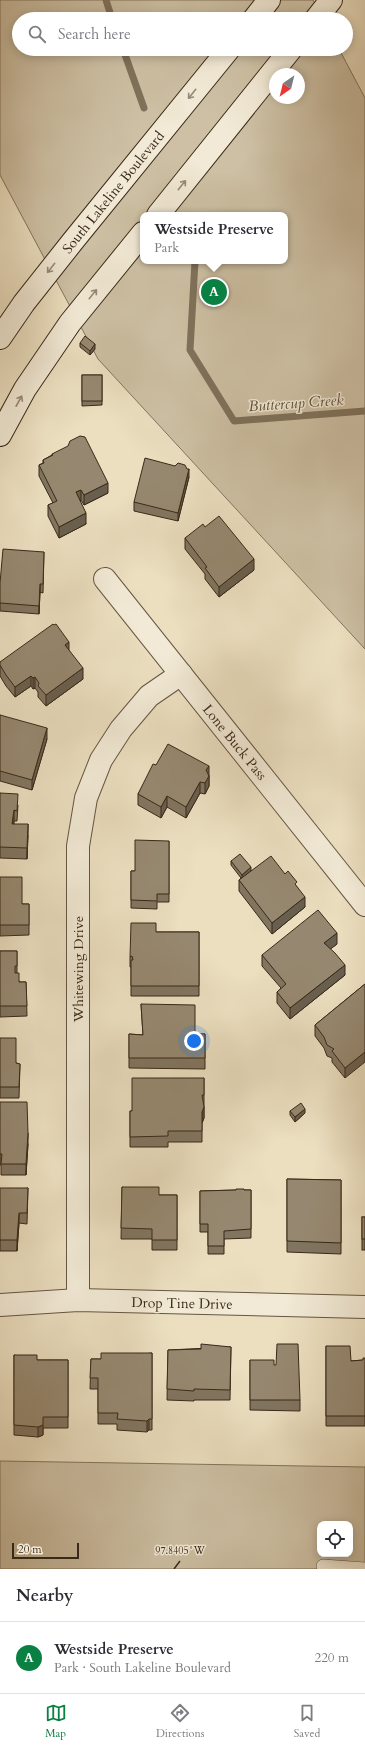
<!DOCTYPE html>
<html lang="en">
<head>
<meta charset="utf-8">
<style>
  :root { --surface:#fff; --page:#f7f7f7; --text:#2b2b33; --muted:#7c7c81; --line:#e1e1e2; --accent:#0b8043 }
  body { margin:0; font-family:Cardo,serif; background:var(--page); color:var(--text) }
  .controls { position:absolute; right:12px; bottom:12px; display:grid; overflow:hidden; border-radius:8px; box-shadow:0 2px 10px #0003 }
  .controls button { width:36px; height:36px; display:grid; place-items:center; padding:0; border:0; border-bottom:1px solid var(--line); background:var(--surface); color:var(--text); font:20px sans-serif }
  .compass { position:absolute; left:269px; top:68px; width:36px; height:36px; border-radius:50%; background:var(--surface); box-shadow:0 2px 10px #0003; rotate:215deg }
  .scale { position:absolute; left:12px; bottom:10px; width:67px; box-sizing:border-box; padding-left:4px; border:2px solid #392919; border-top:0; font-size:11px; line-height:14px; white-space:nowrap; color:#392919; -webkit-text-stroke:3px #f2ead6; paint-order:stroke }
  .you { position:absolute; left:194px; top:1041px; width:14px; height:14px; margin:-10px; border:3px solid #fff; border-radius:50%; background:#1a73e8; box-shadow:0 0 0 6px #1a73e833 }
  .badge { display:grid; place-items:center; width:26px; height:26px; border-radius:50%; background:var(--accent); color:#fff; font-size:13px; font-weight:700 }
  .pin { position:absolute; translate:-50% -50%; border:2px solid #fff; box-shadow:0 1px 4px #0006 }
  .popup { position:absolute; left:140px; top:212px; width:148px; height:52px; box-sizing:border-box; display:grid; place-content:center; border-radius:8px; background:var(--surface); filter:drop-shadow(0 1px 3px #0005); font-size:13px; white-space:nowrap; color:var(--muted) }
  .popup b { font-size:15px; color:var(--text) }
  .popup::after { content:''; position:absolute; left:50%; top:100%; margin-left:-8px; border:8px solid transparent; border-top-color:var(--surface) }
  .list { margin:0; padding:0; list-style:none }
  h2 { display:flex; justify-content:space-between; align-items:center; height:52px; margin:0; padding:0 16px; font-size:17px }
  h2 small { font-size:13px; font-weight:400; color:var(--muted) }
  .list li { display:grid; grid-template-columns:26px 1fr auto; gap:12px; align-items:center; box-sizing:border-box; height:72px; padding:0 16px; border-top:1px solid var(--line) }
  .list b { display:block; font-size:15px; white-space:nowrap }
  .list p { margin:0; font-size:13px; white-space:nowrap; color:var(--muted) }
  .list em { font-size:13px; font-style:normal; color:var(--muted) }
  .icon { flex:none; width:22px; height:22px; fill:none; stroke:currentColor; stroke-width:2; stroke-linecap:round; stroke-linejoin:round }
  .map { position:relative; flex:none; width:365px; height:1569px; overflow:hidden }
  .search { position:absolute; background:var(--surface); box-shadow:0 2px 10px #0003; left:12px; right:12px; top:12px; height:44px; display:flex; align-items:center; gap:10px; box-sizing:border-box; padding:0 14px; border-radius:22px; color:var(--muted); font-size:15px }
  .sheet { height:124px; background:var(--surface) }
  nav { display:flex; justify-content:space-around; align-items:center; box-sizing:border-box; height:56px; border-top:1px solid var(--line); background:var(--surface); font-size:11px; color:var(--muted) }
  nav a { display:grid; justify-items:center; gap:2px }
  nav .on { color:var(--accent) }
  .map>svg:first-child { display:block }
  .green { fill:#cdc0a4; stroke:#83745e; fill-rule:evenodd }
  .lines { fill:none; stroke-linecap:round; stroke-linejoin:round }
  .stream { stroke:#7f715b; stroke-width:7 }
  .service-casing { stroke:#665643; stroke-width:14 }
  .minor-casing { stroke:#665643; stroke-width:24 }
  .secondary-casing { stroke:#392919; stroke-width:24 }
  .service { stroke:#f2ead6; stroke-width:13 }
  .minor { stroke:#f2ead6; stroke-width:22 }
  .secondary { stroke:#f2ead6; stroke-width:22 }
  .wall { fill:#817560; stroke:#392919 }
  .shaded-wall { fill:#695f4e; stroke:#392919 }
  .building { fill:#968870; stroke:#392919 }
  .oneway { stroke:#968a78 }
  .ticks { fill:none; stroke:#392919; stroke-width:1.5 }
  .labels { text-anchor:middle; stroke-width:3; stroke-linejoin:round; paint-order:stroke }
  .street-label { font-size:14px; fill:#392919; stroke:#f2ead6 }
  .water-label { font-size:15px; font-style:italic; fill:#5c4d3a; stroke:#f2ead6 }
  .ticks-label { font-size:10px; text-anchor:middle; fill:#392919; stroke:#f2ead6; stroke-width:3; stroke-linejoin:round; paint-order:stroke }
</style>
</head>
<body>
<div class="map">
<svg width="365" height="1569" viewBox="0 0 365 1569">
  <rect width="100%" height="100%" fill="#ebdfc0"/>
  <filter id="stains"><feTurbulence type="fractalNoise" baseFrequency=".005" numOctaves="4"/><feColorMatrix values="0 0 0 0 .2 0 0 0 0 .09 0 0 0 0 .02 0 0 0 .5 -.17"/></filter>
  <radialGradient id="worn" r=".72"><stop offset=".6" stop-color="#630" stop-opacity="0"/><stop offset="1" stop-color="#630" stop-opacity=".3"/></radialGradient>
  <g class="green">
    <path d="M0,0H313L323,19H19V49H339L365,98V649L98,359L0,175ZM275,74H299V98H275ZM143,215H285V261H143Z"/>
    <path d="M0,1461L365,1467V1569H0ZM320,1524H350V1554H320Z"/>
  </g>
  <g class="lines">
    <g class="stream">
      <polyline points="106,0 112,19"/>
      <polyline points="123,49 144,108"/>
      <polyline points="195,261 190,350 234,421 365,411"/>
    </g>
    <defs>
      <polyline id="service" points="323,1566 365,1569"/>
      <g id="minor">
        <polyline points="105,579 365,905"/>
        <polyline points="78,1300 78,846 86,798 101,760 121,729 149,696 181,674"/>
        <polyline points="0,1305 78,1300 365,1307"/>
      </g>
      <g id="secondary">
        <polyline points="254,19 269,0"/>
        <polyline points="316,19 331,0"/>
        <polyline points="158,215 291,49"/>
        <polyline points="0,338 24,303 73,241 229,49"/>
        <polyline points="0,435 25,389 70,323 143,233"/>
      </g>
    </defs>
    <use href="#service" class="service-casing"/>
    <use href="#minor" class="minor-casing"/>
    <use href="#secondary" class="secondary-casing"/>
    <use href="#service" class="service"/>
    <use href="#minor" class="minor"/>
    <use href="#secondary" class="secondary"/>
  </g>
  <g class="wall">
    <polygon points="80,343 95,349 90,355 80,347"/>
    <polygon points="82,375 102,375 102,405 82,406"/>
    <polygon points="52,454 108,493 84,505 81,500 80,501 86,524 59,538 48,516 48,505 53,503 39,476 39,465 43,463 43,460 52,455"/>
    <polygon points="175,466 189,477 178,521 134,511 134,502"/>
    <polygon points="205,527 254,570 219,597 205,579 205,574 185,549 185,538"/>
    <polygon points="44,552 43,593 40,592 39,614 0,611 0,583"/>
    <polygon points="69,650 83,679 46,706 38,697 38,692 35,688 33,689 31,686 15,697 6,686 0,676 0,662"/>
    <polygon points="0,715 47,739 32,790 0,781"/>
    <polygon points="156,765 209,775 209,786 205,794 200,793 186,818 167,807 161,818 138,805 138,794"/>
    <polygon points="0,793 18,805 17,821 14,821 14,824 28,835 27,859 0,858"/>
    <polygon points="169,841 169,902 157,902 157,909 131,908 131,871 135,871"/>
    <polygon points="231,861 251,871 285,874 297,887 305,907 272,934 239,891 239,880 241,878 231,865"/>
    <polygon points="0,877 22,904 29,904 29,935 0,936"/>
    <polygon points="156,932 199,932 199,996 131,996 131,967 130,967 130,957"/>
    <polygon points="337,944 330,949 345,975 290,1019 277,1003 277,992 281,988 262,966 262,955"/>
    <polygon points="0,951 17,951 17,973 19,982 26,982 27,1016 0,1017"/>
    <polygon points="365,984 345,1078 332,1062 332,1058 327,1056 324,1048 315,1036 315,1025"/>
    <polygon points="141,1004 195,1034 205,1034 205,1069 129,1068 129,1034 143,1035"/>
    <polygon points="0,1038 16,1063 20,1064 19,1098 0,1098"/>
    <polygon points="204,1078 204,1118 202,1123 202,1142 168,1142 168,1147 130,1147 130,1111 132,1111"/>
    <polygon points="0,1102 28,1144 26,1175 1,1175 1,1165 0,1165"/>
    <polygon points="290,1111 305,1113 295,1122 290,1115"/>
    <polygon points="287,1179 341,1180 341,1254 287,1252"/>
    <polygon points="122,1187 159,1195 177,1195 177,1250 152,1250 152,1239 121,1239"/>
    <polygon points="28,1188 27,1224 19,1223 17,1251 0,1251 0,1193"/>
    <polygon points="236,1190 251,1190 251,1238 224,1239 224,1254 208,1254 208,1232 200,1232 200,1191"/>
    <rect x="362" y="1217" width="3" height="33"/>
    <polygon points="326,1346 351,1361 363,1360 365,1358 365,1426 326,1426"/>
    <polygon points="231,1347 230,1400 194,1400 194,1401 167,1400 168,1350"/>
    <polygon points="152,1353 152,1430 149,1430 147,1432 117,1430 117,1424 98,1424 98,1389 90,1389 91,1359 101,1359"/>
    <polygon points="14,1355 37,1360 68,1360 68,1428 43,1428 43,1435 38,1437 14,1435"/>
    <polygon points="250,1360 300,1400 300,1411 250,1410"/>
  </g>
  <g class="shaded-wall">
    <polygon points="95,344 95,349 90,355 90,351"/>
    <polygon points="189,469 189,477 178,521 178,513"/>
    <polygon points="108,483 108,493 84,505 84,495"/>
    <polygon points="81,490 81,500 76,503 76,492"/>
    <polygon points="86,513 86,524 59,538 59,527"/>
    <polygon points="254,559 254,570 219,597 219,587"/>
    <polygon points="40,584 40,592 39,614 39,606"/>
    <polygon points="69,642 69,652 65,645"/>
    <polygon points="83,668 83,679 46,706 46,695"/>
    <polygon points="31,676 31,686 15,697 15,687"/>
    <polygon points="35,677 35,688 33,689 33,678"/>
    <polygon points="47,728 47,739 32,790 32,780"/>
    <polygon points="209,766 209,786 205,794 205,783 206,770"/>
    <polygon points="200,782 200,793 186,818 186,807"/>
    <polygon points="167,796 167,807 161,818 161,807"/>
    <polygon points="14,810 14,821 12,834 12,824"/>
    <polygon points="28,824 28,835 27,859 27,848"/>
    <polygon points="251,867 251,872 242,879 242,875"/>
    <polygon points="305,897 305,907 272,934 272,923"/>
    <polygon points="337,933 337,944 324,954 324,943"/>
    <polygon points="345,965 345,975 290,1019 290,1008"/>
    <polygon points="365,1052 365,1062 345,1078 345,1068"/>
    <polygon points="204,1107 204,1118 202,1123 202,1112"/>
    <polygon points="305,1109 305,1113 295,1122 295,1117"/>
    <polygon points="28,1133 28,1144 26,1175 26,1164"/>
    <polygon points="19,1213 19,1223 17,1251 17,1240"/>
    <polygon points="149,1419 149,1430 147,1432 147,1421"/>
    <polygon points="43,1425 43,1435 38,1437 38,1427"/>
  </g>
  <g class="building">
    <polygon points="85,336 95,344 90,351 80,343"/>
    <rect x="82" y="375" width="20" height="26"/>
    <polygon points="80,436 85,437 108,483 84,495 81,490 76,492 86,513 59,527 48,505 57,501 39,465 44,463 43,460 53,455 52,454 68,446 70,441"/>
    <polygon points="145,458 175,466 178,463 185,465 187,469 189,469 178,513 134,502"/>
    <polygon points="219,516 254,559 219,587 205,568 207,567 185,538 203,524 205,527"/>
    <polygon points="3,549 44,552 43,584 40,584 39,606 0,603 0,583"/>
    <polygon points="53,624 54,625 56,624 69,642 65,645 83,668 46,695 38,686 39,683 35,677 33,678 31,676 15,687 6,675 0,665 0,662"/>
    <polygon points="0,715 47,728 32,780 0,771"/>
    <polygon points="168,744 209,766 206,770 209,776 205,783 200,782 186,807 167,796 161,807 138,794 153,764 156,765"/>
    <polygon points="0,793 18,794 17,811 14,810 12,824 28,824 27,848 0,847"/>
    <polygon points="135,840 169,841 169,894 157,894 157,901 131,900 131,871 135,871"/>
    <polygon points="240,854 251,867 242,875 231,861"/>
    <polygon points="271,856 285,874 288,871 297,882 295,884 305,897 272,923 239,880"/>
    <polygon points="0,877 22,877 22,904 29,904 29,925 0,925"/>
    <polygon points="318,910 337,933 324,943 335,953 345,965 290,1008 277,992 286,984 262,955"/>
    <polygon points="131,923 156,923 156,932 199,932 199,986 131,986 131,960 133,960 132,956 130,957"/>
    <polygon points="0,951 17,951 17,966 15,966 15,973 19,973 19,982 26,982 27,1006 0,1006"/>
    <polygon points="365,984 365,1052 345,1068 332,1051 334,1049 327,1045 324,1037 315,1025"/>
    <polygon points="141,1004 195,1005 195,1034 205,1034 205,1058 129,1058 129,1034 143,1035"/>
    <polygon points="0,1038 16,1038 16,1063 20,1064 19,1087 0,1087"/>
    <polygon points="132,1078 204,1078 204,1095 202,1095 204,1107 202,1112 202,1131 168,1131 168,1136 130,1137 130,1111 132,1111"/>
    <polygon points="0,1102 27,1102 28,1133 26,1164 1,1164 2,1154 0,1154"/>
    <polygon points="301,1103 305,1109 295,1117 290,1111"/>
    <polygon points="287,1179 341,1180 341,1243 287,1241"/>
    <polygon points="122,1187 159,1187 159,1195 177,1195 177,1240 152,1240 152,1229 121,1228"/>
    <polygon points="0,1188 28,1188 27,1213 19,1213 17,1240 0,1240"/>
    <polygon points="236,1189 244,1189 244,1190 251,1190 251,1229 224,1231 224,1246 208,1246 208,1224 200,1224 200,1191 236,1190"/>
    <rect x="362" y="1217" width="3" height="22"/>
    <polygon points="201,1344 231,1347 230,1390 194,1389 194,1391 167,1389 168,1350 201,1349"/>
    <polygon points="277,1344 298,1344 300,1400 250,1400 250,1360 274,1360 274,1365 276,1365"/>
    <polygon points="326,1346 350,1346 351,1361 363,1360 363,1358 365,1358 365,1416 326,1416"/>
    <polygon points="101,1353 152,1353 152,1419 149,1419 147,1421 117,1419 118,1413 98,1413 98,1378 90,1378 91,1359 101,1359"/>
    <polygon points="14,1355 37,1355 37,1360 68,1360 68,1417 43,1417 43,1425 38,1427 14,1425"/>
  </g>
  <defs><path id="oneway-shaft" d="M-6 0H5M1.5-3L5.5 0L1.5 3" fill="none" stroke-width="1.6" stroke-linecap="round" stroke-linejoin="round"/></defs>
  <g class="oneway">
    <use href="#oneway-shaft" transform="translate(192 94) rotate(129)"/>
    <use href="#oneway-shaft" transform="translate(182 185) rotate(-51)"/>
    <use href="#oneway-shaft" transform="translate(51 268) rotate(128)"/>
    <use href="#oneway-shaft" transform="translate(93 294) rotate(-51)"/>
    <use href="#oneway-shaft" transform="translate(19 401) rotate(-61)"/>
  </g>
  <path class="ticks" d="M174,1569L180,1561"/>
  <g class="labels">
    <g class="street-label">
      <text transform="translate(113 192) rotate(-51)" y="5">South Lakeline Boulevard</text>
      <text transform="translate(235 742) rotate(51)" y="5">Lone Buck Pass</text>
      <text transform="translate(78 969) rotate(-90)" y="5">Whitewing Drive</text>
      <text transform="translate(182 1303) rotate(1)" y="5">Drop Tine Drive</text>
    </g>
    <g class="water-label">
      <text transform="translate(296 403) rotate(-4)" y="5">Buttercup Creek</text>
    </g>
  </g>
  <g class="ticks-label">
    <text x="180" y="1554">97.8405°W</text>
  </g>
  <rect width="100%" height="100%" filter="url(#stains)"/>
  <rect width="100%" height="100%" fill="url(#worn)"/>
</svg>
<div class="controls">
<button><svg class="icon" aria-label="locate" viewBox="0 0 24 24"><circle cx="12" cy="12" r="6"/><path d="M12 2v4M12 18v4M2 12h4M18 12h4"/></svg></button>
</div>
<svg class="compass" viewBox="-18 -18 36 36"><path d="M0-13l5 13h-10z" fill="#e53935"/><path d="M0 13l5-13h-10z" fill="#7c7c81"/></svg>
<div class="scale">20 m</div>
<div class="you"></div>
<div class="pin badge" style="left:214px;top:292px">A</div>
<div class="popup"><b>Westside Preserve</b>Park</div>
<div class="search"><svg class="icon" aria-label="search" viewBox="0 0 24 24"><circle cx="10" cy="10" r="6"/><path d="M15 15l6 6"/></svg>Search here</div>
</div>
<section class="sheet">
<h2>Nearby<small></small></h2>
<ul class="list">
<li><span class="badge">A</span><div><b>Westside Preserve</b><p>Park · South Lakeline Boulevard</p></div><em>220 m</em></li>
</ul>
</section>
<nav>
<a class="on"><svg class="icon" aria-label="map" viewBox="0 0 24 24"><path d="M3 6l6-2 6 2 6-2v14l-6 2-6-2-6 2zM9 4v14M15 6v14"/></svg>Map</a>
<a><svg class="icon" aria-label="directions" viewBox="0 0 24 24"><path d="M12 3l9 9-9 9-9-9zM9 14v-3h6M13 9l2 2-2 2"/></svg>Directions</a>
<a><svg class="icon" aria-label="saved" viewBox="0 0 24 24"><path d="M7 4h10v16l-5-4-5 4z"/></svg>Saved</a>
</nav>
</body>
</html>
